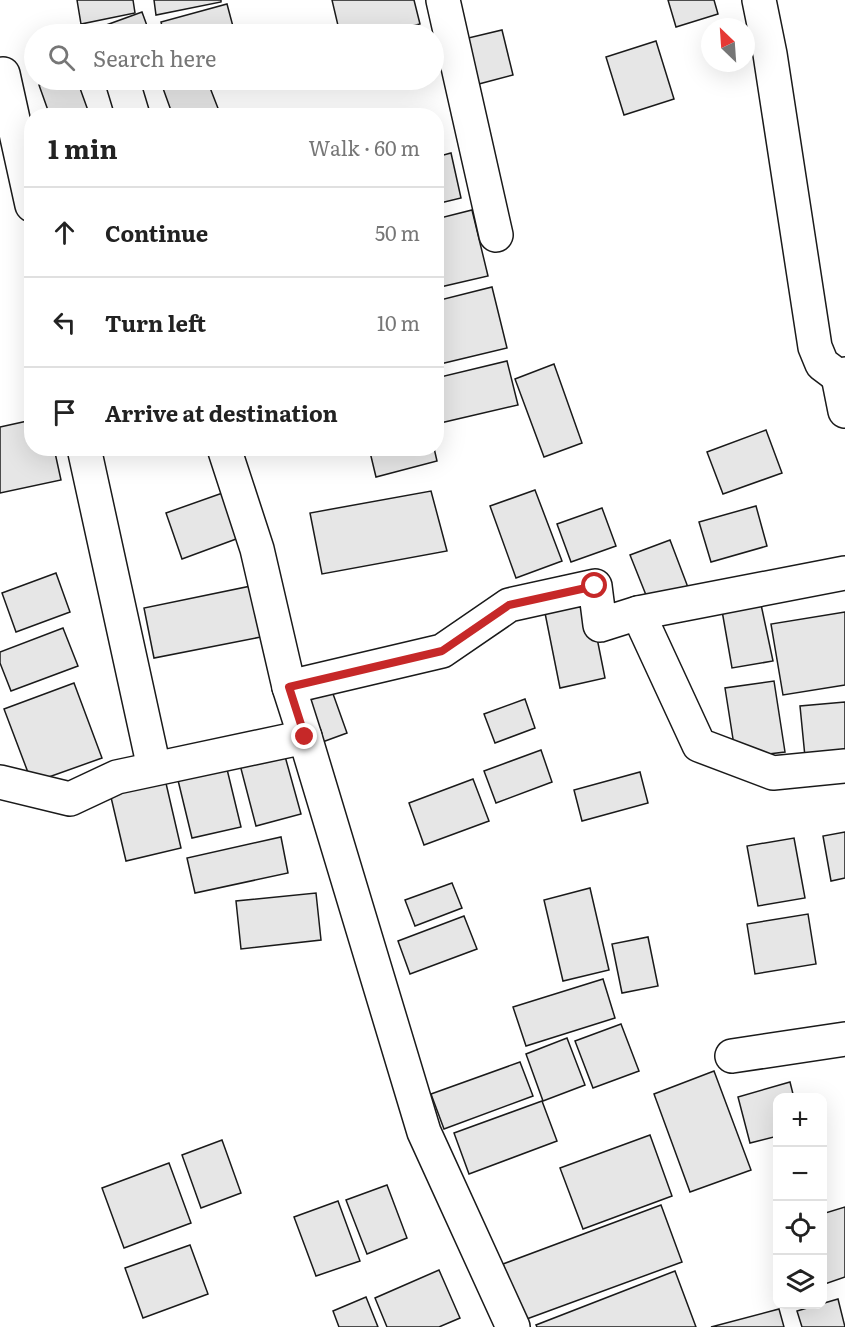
<!DOCTYPE html>
<html lang="en">
<head>
<meta charset="utf-8">
<style>
  :root { --surface:#fff; --page:#f2f2f2; --text:#222; --muted:#767676; --line:#e0e0e0 }
  body { margin:0; font-family:Literata,serif; background:var(--page); color:var(--text) }
  .controls { position:absolute; right:18px; bottom:18px; display:grid; overflow:hidden; border-radius:12px; box-shadow:0 6px 24px #0002 }
  .controls button { width:54px; height:54px; display:grid; place-items:center; padding:0; border:0; border-bottom:2px solid var(--line); background:var(--surface); color:var(--text); font:30px sans-serif }
  .compass { position:absolute; left:701px; top:18px; width:54px; height:54px; border-radius:50%; background:var(--surface); box-shadow:0 6px 24px #0002; rotate:335deg }
  .stop { position:absolute; width:18px; height:18px; margin:-14px; border:4px solid #c62828; border-radius:50%; background:#fff }
  .stop.end { background:#c62828; border-color:#fff; box-shadow:0 2px 6px #0008 }
  .list { margin:0; padding:0; list-style:none }
  h2 { display:flex; justify-content:space-between; align-items:center; height:78px; margin:0; padding:0 24px; font-size:26px }
  h2 small { font-size:20px; font-weight:400; color:var(--muted) }
  .list li { display:grid; grid-template-columns:39px 1fr auto; gap:18px; align-items:center; box-sizing:border-box; height:90px; padding:0 24px; border-top:2px solid var(--line) }
  .list b { display:block; font-size:22px; white-space:nowrap }
  .list em { font-size:20px; font-style:normal; color:var(--muted) }
  .icon { flex:none; width:33px; height:33px; fill:none; stroke:currentColor; stroke-width:2; stroke-linecap:round; stroke-linejoin:round }
  .map { position:relative; flex:none; width:845px; height:1327px; overflow:hidden }
  .search { position:absolute; background:var(--surface); box-shadow:0 6px 24px #0002; left:24px; top:24px; width:420px; height:66px; display:flex; align-items:center; gap:15px; box-sizing:border-box; padding:0 21px; border-radius:33px; color:var(--muted); font-size:22px }
  .panel { position:absolute; background:var(--surface); box-shadow:0 6px 24px #0002; left:24px; top:108px; width:420px; height:348px; border-radius:24px }
  .map>svg:first-child { display:block }
  .building { fill:#e6e6e6; stroke:#1a1a1a; stroke-width:1.5 }
  .lines { fill:none; stroke-linecap:round; stroke-linejoin:round }
  .minor-casing { stroke:#1a1a1a; stroke-width:36 }
  .minor { stroke:#fff; stroke-width:33 }
  .route { stroke:#c62828; stroke-width:8 }
</style>
</head>
<body>
<div class="map">
<svg width="845" height="1327" viewBox="0 0 845 1327">
  <rect width="100%" height="100%" fill="#fff"/>
  <g class="building">
    <polygon points="77,0 133,0 135,13 81,24"/>
    <polygon points="154,0 221,0 221,2 156,15"/>
    <polygon points="332,0 414,0 420,24 378,34 340,34"/>
    <polygon points="668,0 714,0 718,14 676,27"/>
    <polygon points="227,4 235,34 164,34 161,22"/>
    <polygon points="142,12 150,34 88,34 87,32"/>
    <polygon points="502,30 513,75 475,85 464,39"/>
    <polygon points="656,41 674,99 624,115 606,57"/>
    <polygon points="55,80 77,80 90,116 50,116 39,85"/>
    <polygon points="160,80 207,80 221,116 173,116"/>
    <polygon points="451,153 461,198 436,204 436,157"/>
    <polygon points="472,210 488,276 436,288 436,219"/>
    <polygon points="492,287 507,348 436,365 436,301"/>
    <polygon points="507,361 518,405 436,424 436,378"/>
    <polygon points="554,364 582,443 544,457 515,379"/>
    <polygon points="32,420 32,448 54,448 61,480 0,493 0,427"/>
    <polygon points="766,430 782,473 723,494 707,452"/>
    <polygon points="369,448 434,448 437,461 376,477"/>
    <polygon points="231,490 247,535 182,559 166,513"/>
    <polygon points="535,490 562,561 516,578 490,506"/>
    <polygon points="431,491 447,551 322,574 310,513"/>
    <polygon points="756,506 767,546 711,562 699,522"/>
    <polygon points="602,508 616,546 571,562 557,524"/>
    <polygon points="670,540 689,590 650,605 630,555"/>
    <polygon points="56,573 70,612 16,632 2,593"/>
    <polygon points="251,586 261,637 154,658 144,608"/>
    <polygon points="759,595 773,661 732,668 721,605"/>
    <polygon points="589,598 605,678 560,688 544,608"/>
    <polygon points="845,612 845,685 783,695 771,624"/>
    <polygon points="63,628 78,666 11,691 0,663 0,652"/>
    <polygon points="774,681 785,752 736,758 725,688"/>
    <polygon points="74,683 102,758 32,783 4,709"/>
    <polygon points="332,691 347,733 317,744 302,703"/>
    <polygon points="525,699 535,728 495,743 484,714"/>
    <polygon points="845,702 845,763 806,767 800,706"/>
    <polygon points="283,749 301,814 256,826 239,761"/>
    <polygon points="541,750 552,782 496,803 484,771"/>
    <polygon points="226,765 241,827 192,838 177,776"/>
    <polygon points="640,772 648,803 582,821 574,790"/>
    <polygon points="165,779 181,848 126,861 110,793"/>
    <polygon points="473,779 489,821 424,845 409,803"/>
    <polygon points="845,832 845,878 831,881 823,836"/>
    <polygon points="281,837 288,873 195,893 187,858"/>
    <polygon points="794,838 805,898 758,906 747,846"/>
    <polygon points="452,883 462,908 415,926 405,900"/>
    <polygon points="590,888 609,970 563,981 544,900"/>
    <polygon points="316,893 321,940 241,949 236,901"/>
    <polygon points="808,914 816,964 755,974 747,924"/>
    <polygon points="464,916 477,949 410,974 398,941"/>
    <polygon points="648,937 658,986 622,993 612,944"/>
    <polygon points="603,979 615,1018 526,1046 513,1007"/>
    <polygon points="621,1024 639,1071 593,1088 575,1041"/>
    <polygon points="567,1038 585,1085 543,1101 526,1054"/>
    <polygon points="520,1062 533,1096 444,1129 431,1094"/>
    <polygon points="714,1071 751,1170 690,1192 654,1094"/>
    <polygon points="790,1082 794,1098 778,1098 778,1136 750,1143 738,1097"/>
    <polygon points="542,1101 557,1141 469,1174 454,1133"/>
    <polygon points="650,1135 672,1196 583,1229 560,1168"/>
    <polygon points="222,1140 241,1193 201,1208 182,1155"/>
    <polygon points="169,1163 191,1223 124,1248 102,1188"/>
    <polygon points="387,1185 407,1238 367,1254 346,1200"/>
    <polygon points="338,1201 360,1261 316,1276 294,1217"/>
    <polygon points="661,1205 682,1262 524,1320 503,1264"/>
    <polygon points="845,1207 845,1277 822,1285 822,1214"/>
    <polygon points="190,1245 208,1294 143,1318 125,1268"/>
    <polygon points="439,1270 460,1318 439,1327 387,1327 375,1298"/>
    <polygon points="675,1271 696,1327 537,1327 536,1325"/>
    <polygon points="366,1297 378,1327 339,1327 333,1311"/>
    <polygon points="838,1299 845,1327 802,1327 797,1311"/>
    <polygon points="779,1309 784,1327 711,1327"/>
  </g>
  <g class="lines">
    <defs>
      <g id="minor">
        <polyline points="443,0 496,235"/>
        <polyline points="759,0 770,54 815,347 822,364 838,376 845,374"/>
        <polyline points="3,74 32,205"/>
        <polyline points="123,83 133,116"/>
        <polyline points="838,376 845,411"/>
        <polyline points="84,448 154,768"/>
        <polyline points="224,448 257,549 289,687 305,737"/>
        <polyline points="638,613 699,745 773,773 845,766"/>
        <polyline points="289,687 442,651 509,605 595,586 600,625 638,613 845,573"/>
        <polyline points="0,782 70,799 117,777 305,737 424,1132 513,1327"/>
        <polyline points="732,1056 845,1039"/>
      </g>
    </defs>
    <use href="#minor" class="minor-casing"/>
    <use href="#minor" class="minor"/>
  </g>
  <g class="lines">
    <polyline class="route" points="305,737 289,687 442,651 509,605 595,586"/>
  </g>
</svg>
<div class="controls">
<button>+</button>
<button>−</button>
<button><svg class="icon" aria-label="locate" viewBox="0 0 24 24"><circle cx="12" cy="12" r="6"/><path d="M12 2v4M12 18v4M2 12h4M18 12h4"/></svg></button>
<button><svg class="icon" aria-label="layers" viewBox="0 0 24 24"><path d="M12 4l9 5-9 5-9-5zM3 14l9 5 9-5"/></svg></button>
</div>
<svg class="compass" viewBox="-18 -18 36 36"><path d="M0-13l5 13h-10z" fill="#e53935"/><path d="M0 13l5-13h-10z" fill="#767676"/></svg>
<div class="stop" style="left:595px;top:586px"></div>
<div class="stop end" style="left:305px;top:737px"></div>
<div class="search"><svg class="icon" aria-label="search" viewBox="0 0 24 24"><circle cx="10" cy="10" r="6"/><path d="M15 15l6 6"/></svg>Search here</div>
<section class="panel">
<h2>1 min<small>Walk · 60 m</small></h2>
<ul class="list">
<li><svg class="icon" aria-label="ahead" viewBox="0 0 24 24"><path d="M12 20V5M6 11l6-6 6 6"/></svg><div><b>Continue</b></div><em>50 m</em></li>
<li><svg class="icon" aria-label="left" viewBox="0 0 24 24"><path d="M17 20v-9H6M10 6l-5 5 5 5"/></svg><div><b>Turn left</b></div><em>10 m</em></li>
<li><svg class="icon" aria-label="arrive" viewBox="0 0 24 24"><path d="M6 21V4h12l-3 4 3 4H6"/></svg><div><b>Arrive at destination</b></div></li>
</ul>
</section>
</div>
</body>
</html>
